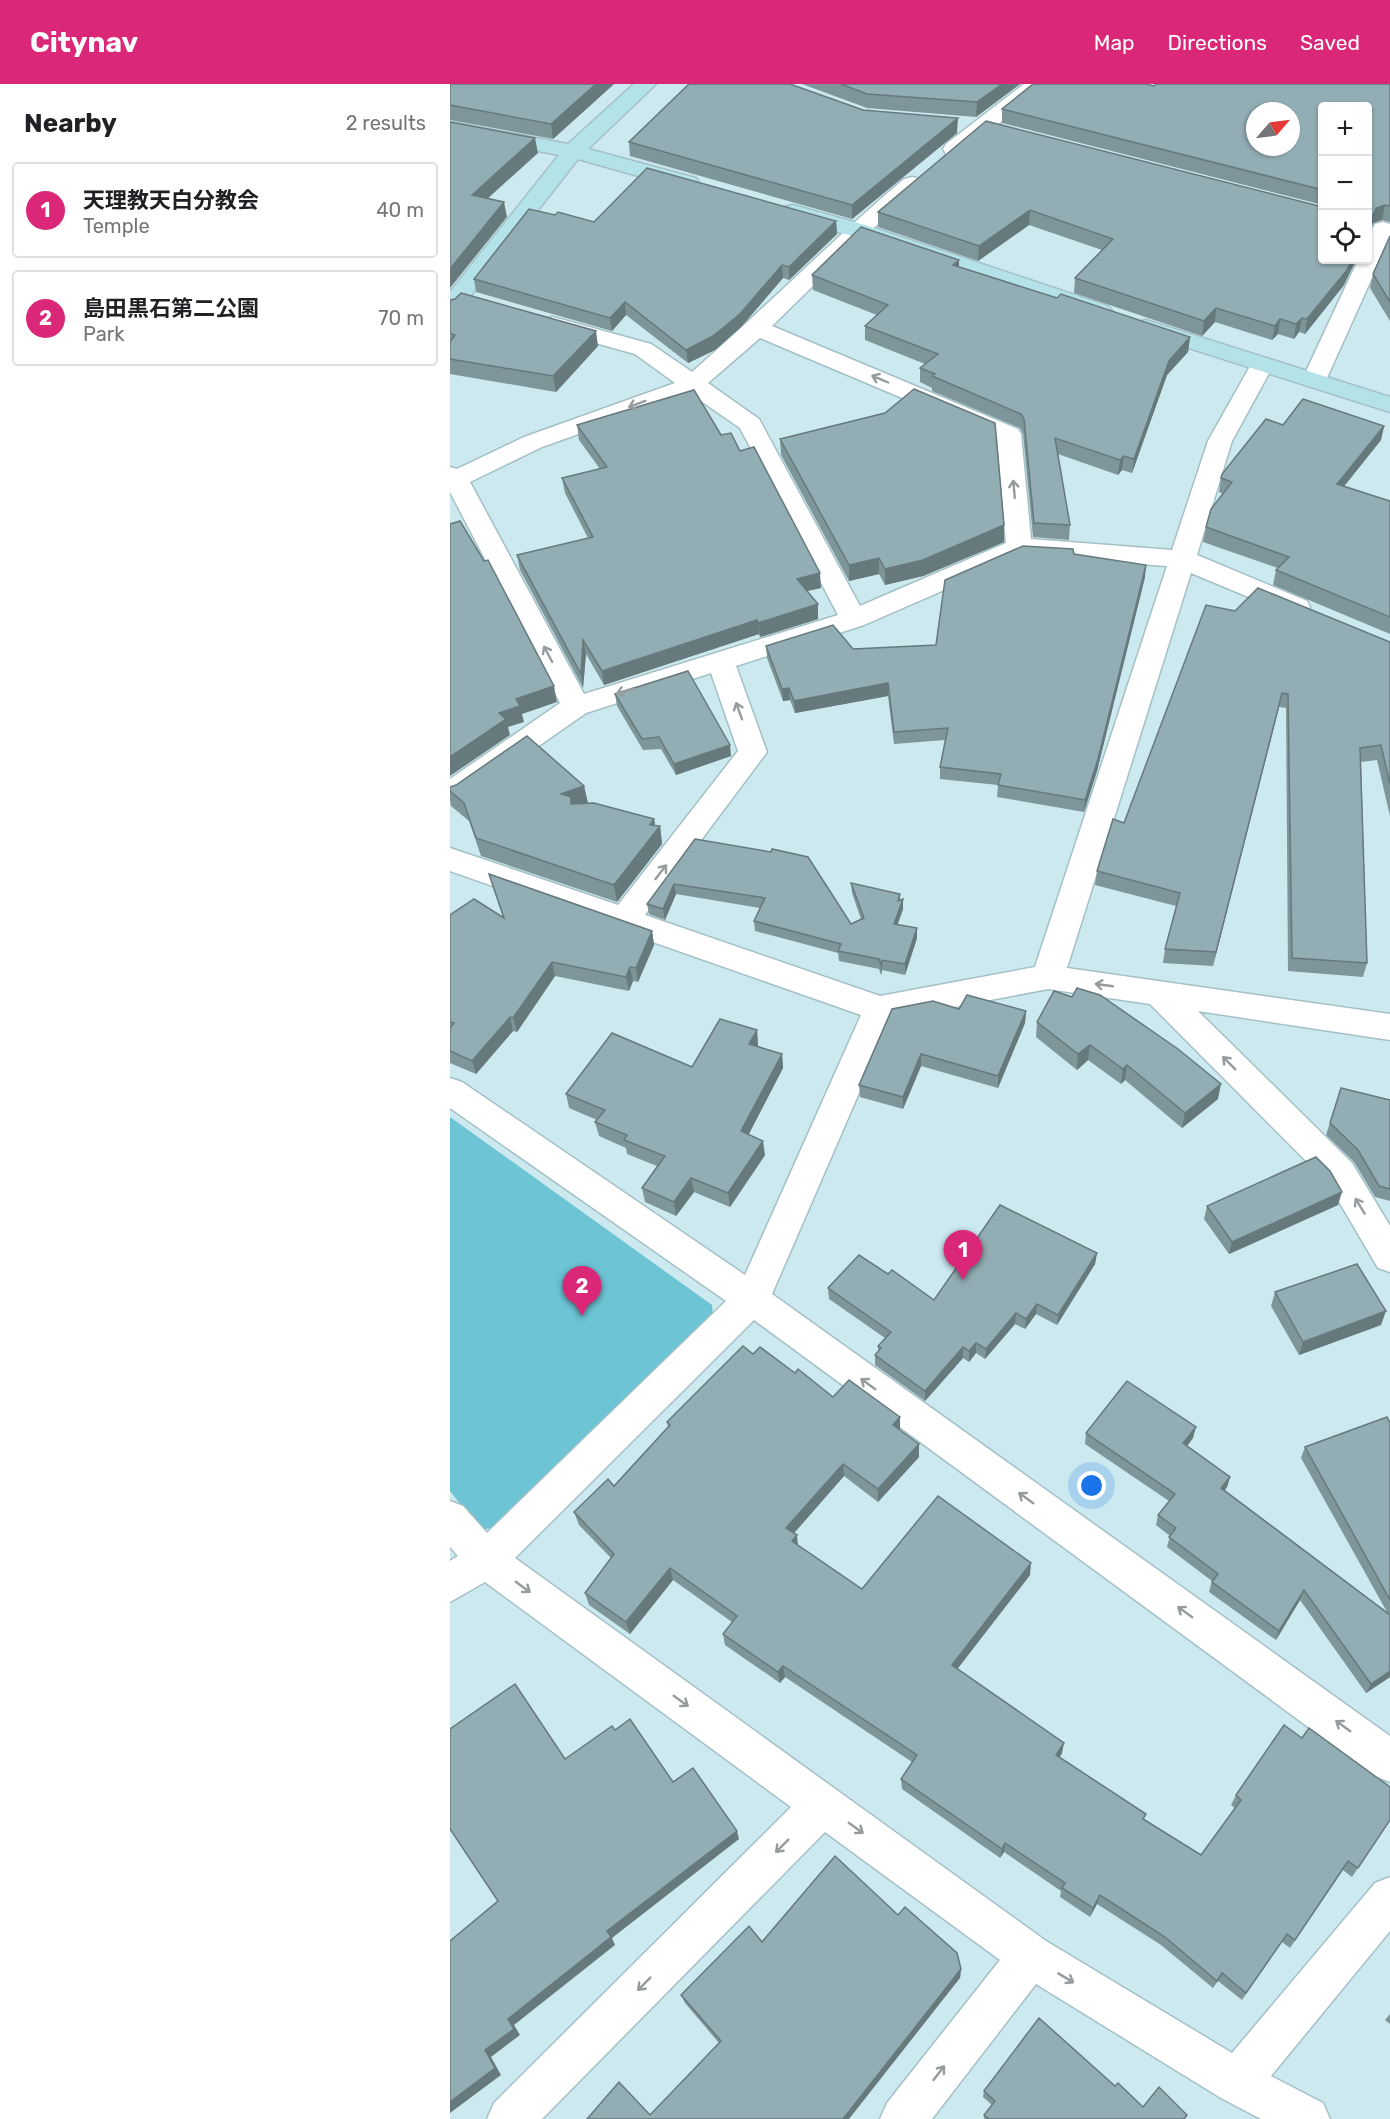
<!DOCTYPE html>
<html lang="en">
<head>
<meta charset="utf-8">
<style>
  :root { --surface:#fff; --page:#f6f6f6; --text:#202124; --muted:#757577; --line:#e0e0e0; --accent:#db2777 }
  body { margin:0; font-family:Rubik,"Noto Sans JP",sans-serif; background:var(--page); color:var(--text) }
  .controls { position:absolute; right:18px; top:18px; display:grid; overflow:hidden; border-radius:6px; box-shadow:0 2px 4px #0004 }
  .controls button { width:54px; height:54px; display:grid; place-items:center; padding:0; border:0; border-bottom:2px solid var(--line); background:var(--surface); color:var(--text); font:30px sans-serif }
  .compass { position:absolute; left:796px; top:18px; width:54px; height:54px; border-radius:50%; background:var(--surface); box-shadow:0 2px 4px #0004; rotate:62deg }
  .you { position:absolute; left:642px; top:1402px; width:21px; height:21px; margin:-15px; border:4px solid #fff; border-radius:50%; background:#1a73e8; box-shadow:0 0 0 9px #1a73e833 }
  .badge { display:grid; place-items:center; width:39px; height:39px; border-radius:50%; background:var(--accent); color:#fff; font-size:20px; font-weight:700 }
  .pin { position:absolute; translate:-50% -50px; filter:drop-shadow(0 2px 3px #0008) }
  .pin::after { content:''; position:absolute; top:32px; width:21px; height:18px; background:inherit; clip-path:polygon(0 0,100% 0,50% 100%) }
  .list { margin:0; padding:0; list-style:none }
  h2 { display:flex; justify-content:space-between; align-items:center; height:78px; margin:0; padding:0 24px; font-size:26px }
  h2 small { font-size:20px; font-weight:400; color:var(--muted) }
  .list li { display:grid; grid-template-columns:39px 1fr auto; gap:18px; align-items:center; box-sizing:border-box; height:96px; margin:0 12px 12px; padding:0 12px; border:2px solid var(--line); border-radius:6px }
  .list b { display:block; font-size:22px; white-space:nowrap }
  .list p { margin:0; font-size:20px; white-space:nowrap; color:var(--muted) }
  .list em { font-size:20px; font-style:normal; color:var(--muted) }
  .icon { flex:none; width:33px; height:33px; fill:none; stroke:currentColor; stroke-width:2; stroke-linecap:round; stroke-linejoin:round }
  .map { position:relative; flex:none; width:940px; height:2035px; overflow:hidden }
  header { display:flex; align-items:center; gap:36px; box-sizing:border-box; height:84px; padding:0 30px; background:var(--accent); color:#fff }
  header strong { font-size:28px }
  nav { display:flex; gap:33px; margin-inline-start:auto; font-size:21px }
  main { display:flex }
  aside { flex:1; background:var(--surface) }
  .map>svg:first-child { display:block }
  .green { fill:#6dc4d5 }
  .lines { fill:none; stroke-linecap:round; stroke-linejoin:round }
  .street-casing { stroke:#a4c0c6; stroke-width:3 }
  .secondary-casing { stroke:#a4c0c6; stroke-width:3 }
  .street { fill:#fff; fill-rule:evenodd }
  .secondary { fill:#b4e2e9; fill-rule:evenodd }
  .wall { fill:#7e959a }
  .shaded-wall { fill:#66797d }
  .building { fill:#92adb3; stroke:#66797d; stroke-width:1.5; fill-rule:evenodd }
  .oneway { stroke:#969c9d }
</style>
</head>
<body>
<header>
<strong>Citynav</strong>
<nav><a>Map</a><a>Directions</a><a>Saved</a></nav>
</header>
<main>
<aside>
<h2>Nearby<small>2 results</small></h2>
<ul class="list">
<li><span class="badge">1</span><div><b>天理教天白分教会</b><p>Temple</p></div><em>40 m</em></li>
<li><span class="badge">2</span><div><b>島田黒石第二公園</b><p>Park</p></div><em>70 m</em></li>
</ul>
</aside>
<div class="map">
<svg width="940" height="2035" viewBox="0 0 940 2035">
  <rect width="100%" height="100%" fill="#cce9ef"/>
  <polygon class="green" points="0,1033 262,1221 264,1244 51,1442 31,1446 0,1407"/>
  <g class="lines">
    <defs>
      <g id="street">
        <polygon points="574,0 597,0 512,70 496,70 493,65 496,60"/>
        <path d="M462,93L470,95L473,100L470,105L415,151L322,242L568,345L571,350L581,455L722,466L758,357L803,277L811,275L819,277L823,282L782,357L747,471L857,517L860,523L857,529L847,532L837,529L741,489L617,884L940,930V956L748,927L902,1079L940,1142V1188L928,1184L878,1099L700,920L598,905L441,935L322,1210L940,1652V1698L925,1692L304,1236L65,1474L596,1857L782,1969L925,1799L940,1793V1847L821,1992L873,2019L880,2035H811L771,2014L586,1900L482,2035H430L437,2019L550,1876L375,1748L92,2035H37L44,2019L341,1723L35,1498L0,1518V1477L8,1472L0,1463V1417L13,1422L37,1449L276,1217L0,1024V994L12,998L295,1191L411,931L0,787V764L168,821L288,667L261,589L136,629L10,717L0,720V695L110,619L0,408V383L7,385L74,353L225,299L185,270L95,245L91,240L95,235L103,233L201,260L242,288C314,225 381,157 454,95ZM310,254L547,354L556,459L410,522L309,335L258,299ZM241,310L290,344L388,531L134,610L20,398L92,363ZM572,472L717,482L585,883L430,912L195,831L317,668L286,582L414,541Z"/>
        <path d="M933,138L940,140V154L876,296L873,301L864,303L855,301L852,296L908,176H918C918,162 917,152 925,140Z"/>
      </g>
      <g id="secondary">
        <polygon points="184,0 206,0 138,65 246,94 249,99 246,104 238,106 128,75 8,228 0,230 0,208 109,71 0,50 0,38 118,60"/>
        <polygon points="343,121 415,141 658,222 662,227 658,232 642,232 399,151 335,133 332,128 335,123"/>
        <polygon points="696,236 940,313 940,328 688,248 684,243 688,238"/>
      </g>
    </defs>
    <use href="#street" class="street-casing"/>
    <use href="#secondary" class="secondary-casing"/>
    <use href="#street" class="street"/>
    <use href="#secondary" class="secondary"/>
  </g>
  <g class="wall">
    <polygon points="0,0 164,0 103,55 0,36"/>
    <polygon points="352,0 570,0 526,33 417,24"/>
    <polygon points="940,0 940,138 932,136 923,139 919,147 918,165 918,22 873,22 873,121 552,39 552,25 704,2"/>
    <polygon points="413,26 507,49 402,135 180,72 179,58"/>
    <polygon points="873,123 894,201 855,250 849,248 844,255 828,250 822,256 765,238 752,252 624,209 625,194 652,166 579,141 528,177 428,143 428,128"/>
    <polygon points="386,137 387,150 339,196 333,194 291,243 265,266 238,279 176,231 162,247 26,208 24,195 144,138"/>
    <polygon points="940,152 940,237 920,204 923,190"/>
    <polygon points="509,176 509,183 607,214 740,253 738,268 717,291 682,389 672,386 668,391 608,370 620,441 619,456 583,453 573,350 570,344 482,307 482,304 470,298 470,284 475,280 415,256 415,242 427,231 363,206 362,191"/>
    <polygon points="0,216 148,262 106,308 0,290"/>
    <polygon points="127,341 271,351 290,367 371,504 357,507 368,535 310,553 309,550 154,601 136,570 133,604 70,486 67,471 138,454 115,409 112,394 150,385 129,356"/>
    <polygon points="833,341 934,342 931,356 894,402 940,417 940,550 823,501 826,486 828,484 753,458 756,443 773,410 769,408 771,394"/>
    <polygon points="330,355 554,441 554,458 473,492 435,501 429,490 399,497 331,371"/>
    <polygon points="624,470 695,493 647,687 634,728 547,713 548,701 490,695 490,683 495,656 444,660 438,612 345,629 340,616 333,617 317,574 316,562 403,565 486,561"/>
    <polygon points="756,521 940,558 940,732 927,676 911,678 917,879 913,893 838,887 836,624 829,623 763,882 713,879 715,865 726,822 645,801 647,787 674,739"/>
    <polygon points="165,610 281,672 226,691 211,665 193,666 167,622"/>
    <polygon points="134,702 138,719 204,735 205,742 210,742 212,760 167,818 31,772 19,737 1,722 0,717 0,703"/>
    <polygon points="245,755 401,840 411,835 402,809 401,799 450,810 450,816 453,815 453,825 447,841 467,854 455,891 432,886 431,891 429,885 389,877 388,869 305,847 304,837 310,824 226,810 215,836 199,830 197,820"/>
    <polygon points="39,790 202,847 204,861 188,898 183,897 179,907 105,892 67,948 63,947 26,990 0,979 0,831 53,833 43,804"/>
    <polygon points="509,925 576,927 575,939 548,1004 471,982 453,1025 410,1013 409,1001"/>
    <polygon points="587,938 768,1015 732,1044 675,996 671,1000 638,976 627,986 586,953"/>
    <polygon points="307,946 308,962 332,970 333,984 299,1050 315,1071 280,1123 244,1108 226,1132 195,1118 192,1104 207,1082 177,1070 176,1064 149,1052 145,1038 147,1036 119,1024 116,1010 242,983"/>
    <polygon points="891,1004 940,1016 940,1117 925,1113 904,1078 876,1051"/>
    <polygon points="888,1121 779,1170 754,1135 757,1122"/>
    <polygon points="647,1169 645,1180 607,1241 586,1230 575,1245 565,1240 535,1275 526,1269 519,1278 513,1274 475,1317 425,1281 425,1271 428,1267 428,1262 435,1254 379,1215 378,1204 438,1190 484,1216"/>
    <polygon points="825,1208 931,1241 849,1271 821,1222"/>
    <polygon points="303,1270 345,1289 383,1313 450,1346 469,1373 428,1418 394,1392 344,1449 348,1461 412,1505 580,1491 507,1585 612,1669 610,1673 694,1735 751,1771 785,1724 781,1721 786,1711 940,1736 902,1793 893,1786 840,1864 832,1858 792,1916 768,1897 763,1904 711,1861 647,1820 640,1833 610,1813 611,1807 554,1768 550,1774 452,1705 451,1695 462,1678 335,1593 330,1599 275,1561 273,1550 282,1538 223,1496 180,1550 139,1521 135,1509 161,1474 129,1441 124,1428 164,1402 218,1343 217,1338"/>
    <polygon points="940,1339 940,1593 916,1609 850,1516 826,1556 759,1508 762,1497 717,1463 720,1452 706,1441 708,1431 719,1417 635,1360 636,1349 743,1354 737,1362 780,1393 777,1403 775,1406 937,1528 851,1374 855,1363"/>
    <polygon points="448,1831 511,1885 510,1894 200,2031 269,1959 235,1919 231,1911 312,1858"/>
    <polygon points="940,1930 940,1940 935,1936"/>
    <polygon points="665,2002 693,2023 734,2035 534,2035 534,2031 542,2021 533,2013 534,2007"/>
  </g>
  <g class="shaded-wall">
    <polygon points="146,0 164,0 103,55 101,40"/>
    <polygon points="552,0 570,0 526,33 527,18"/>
    <polygon points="508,34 507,49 402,135 402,121"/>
    <polygon points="85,54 88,69 25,126 22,111"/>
    <polygon points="54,118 57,133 0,204 0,185"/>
    <polygon points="935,121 932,136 923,139 918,152 920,138 926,124"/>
    <polygon points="580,126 579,141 528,177 529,162"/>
    <polygon points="386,137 387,150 339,196 339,183"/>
    <polygon points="509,176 509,190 503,181"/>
    <polygon points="902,176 906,176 894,201 855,250 857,235"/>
    <polygon points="332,181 333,194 291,243 265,266 238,279 236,266"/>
    <polygon points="175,218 176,231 162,247 160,234"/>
    <polygon points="766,224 765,238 752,252 754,237"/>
    <polygon points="852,234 849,248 844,255 846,240"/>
    <polygon points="830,235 828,250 822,256 825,242"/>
    <polygon points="146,247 148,262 106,308 103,292"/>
    <polygon points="740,253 738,268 717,291 682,389 684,375 719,277"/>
    <polygon points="934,342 931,356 884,415 887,400"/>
    <polygon points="674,372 672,386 668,391 670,376"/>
    <polygon points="554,441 554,458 473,492 435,501 435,485"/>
    <polygon points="429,474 429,490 399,497 399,481"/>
    <polygon points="696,481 695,493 647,687 634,728 635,716"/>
    <polygon points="370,489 371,504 348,509 347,495"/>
    <polygon points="368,520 368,535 310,553 308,539"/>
    <polygon points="307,536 309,550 154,601 152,587"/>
    <polygon points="133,556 136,570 133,604 131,590"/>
    <polygon points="438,599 438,612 345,629 344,617"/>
    <polygon points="104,602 107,618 72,630 74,638 58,643 60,651 0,692 0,673 49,629 66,615"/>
    <polygon points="339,604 340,616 333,617 332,605"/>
    <polygon points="832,609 829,623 763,882 766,868"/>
    <polygon points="280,661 281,672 226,691 224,680"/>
    <polygon points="134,702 138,720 124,725 111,710"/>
    <polygon points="204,735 206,747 210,742 212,760 167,818 164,801"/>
    <polygon points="224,800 226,810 215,836 213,825"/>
    <polygon points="453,815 453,825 444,851 444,840"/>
    <polygon points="467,844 467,854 455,891 455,880"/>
    <polygon points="202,847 204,861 188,898 186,884"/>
    <polygon points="432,876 432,886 431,891 431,881"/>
    <polygon points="102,878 105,892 67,948 63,934"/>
    <polygon points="180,883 183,897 179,907 176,893"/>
    <polygon points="576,927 575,939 548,1004 548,992"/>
    <polygon points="60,933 63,947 26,990 22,977"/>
    <polygon points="307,946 308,961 301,974 299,960"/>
    <polygon points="640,961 638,976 627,986 628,970"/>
    <polygon points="332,970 333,984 293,1061 291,1047"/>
    <polygon points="471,970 471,982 453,1025 453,1013"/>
    <polygon points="677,981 675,996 671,1000 673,985"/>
    <polygon points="771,1000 768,1015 732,1044 735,1029"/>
    <polygon points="313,1057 315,1071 280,1123 278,1109"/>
    <polygon points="241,1094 244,1108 226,1132 224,1118"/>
    <polygon points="892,1108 888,1121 779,1170 782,1158"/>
    <polygon points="647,1169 645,1180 607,1241 608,1231"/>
    <polygon points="587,1220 586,1230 575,1245 576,1235"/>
    <polygon points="936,1227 931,1241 849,1271 853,1258"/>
    <polygon points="566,1229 565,1240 535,1275 536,1265"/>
    <polygon points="526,1259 526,1269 519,1278 519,1267"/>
    <polygon points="513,1263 513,1274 475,1317 475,1307"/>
    <polygon points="450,1333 450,1346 443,1354 443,1341"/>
    <polygon points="746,1343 743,1354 731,1370 733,1359"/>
    <polygon points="469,1360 469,1373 428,1418 428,1405"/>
    <polygon points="393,1380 394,1392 338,1456 336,1444"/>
    <polygon points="780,1393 777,1403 768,1414 771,1404"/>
    <polygon points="347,1451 348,1463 342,1457"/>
    <polygon points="581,1479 580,1491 502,1592 502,1581"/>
    <polygon points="220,1484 223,1496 180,1550 176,1538"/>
    <polygon points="854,1506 850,1516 826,1556 829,1547"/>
    <polygon points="333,1582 335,1593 330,1599 328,1588"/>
    <polygon points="940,1587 940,1593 916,1609 921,1600"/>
    <polygon points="614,1659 612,1669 605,1681 606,1671"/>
    <polygon points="287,1747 289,1755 162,1854 165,1861 64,1941 70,1951 41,1973 51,1991 0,2029 0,2018 35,1966 58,1935 157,1847"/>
    <polygon points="555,1759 554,1768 550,1774 552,1765"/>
    <polygon points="650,1811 647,1820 640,1833 643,1824"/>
    <polygon points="511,1885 510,1894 399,2035 393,2035"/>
  </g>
  <g class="building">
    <polygon points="0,0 146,0 101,40 0,21"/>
    <polygon points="239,0 340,0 413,26 508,34 402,121 179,58"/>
    <polygon points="391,0 552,0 527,18 417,10"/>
    <path d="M583,0H695L704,2L706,0H940V122L935,121L926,124L920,138L919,159H918V22H873V106L552,25ZM805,27H841V63H805Z"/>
    <polygon points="536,37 873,123 873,176 902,176 897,186 857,235 852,234 846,240 830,235 825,242 766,224 754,237 625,194 663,155 580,126 529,162 428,128"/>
    <polygon points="0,38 85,54 22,111 54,118 0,185"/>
    <polygon points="197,84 386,137 339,183 332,181 290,230 263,252 236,266 175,218 160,234 24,195 79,125 105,131 108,128 144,138"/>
    <polygon points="411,143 509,176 503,181 607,214 611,210 740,253 719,277 684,375 674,372 670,376 605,354 620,441 584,439 574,335 571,330 482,292 485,290 470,284 488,270 415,242 438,221 362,191"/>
    <polygon points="940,152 940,218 923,190"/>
    <polygon points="11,209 146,247 103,292 0,275 0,258 5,251 0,249 0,216 5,215"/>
    <polygon points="464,305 545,339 554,441 473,476 435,485 429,474 399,481 330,355 435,329"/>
    <polygon points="244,306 271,351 281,349 290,367 304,363 370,489 347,495 368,520 308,539 307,536 152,587 133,556 131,590 67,471 143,453 112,394 157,383 127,341"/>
    <polygon points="853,315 934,342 887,400 940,417 940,533 826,486 839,473 756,443 761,425 782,398 771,394 772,390 816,335 833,341"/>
    <polygon points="10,437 34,477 38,476 104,602 66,615 70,622 49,629 56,635 0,673 0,440"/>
    <polygon points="573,462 623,465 624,470 696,481 648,675 635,716 548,701 551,690 490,683 498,644 444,648 438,599 344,617 339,604 332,605 316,562 383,541 403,565 486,561 495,496"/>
    <polygon points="808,504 940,558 940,700 931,661 910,664 917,879 842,874 838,610 832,609 766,868 715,865 730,809 647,787 663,735 674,739 756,521 785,527"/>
    <polygon points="238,587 280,661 224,680 209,653 192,655 165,610"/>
    <polygon points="77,652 134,702 111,710 121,713 121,720 144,719 204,735 200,741 210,742 164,801 26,754 14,719 0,707 0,703 6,701"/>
    <polygon points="245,755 321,768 322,765 358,773 401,840 414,834 401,799 450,810 448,817 453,815 444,840 467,844 455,880 432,876 431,881 429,875 388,867 391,860 304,837 315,814 224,800 213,825 197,820"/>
    <polygon points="39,790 202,847 186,884 180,883 176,893 102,878 63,934 60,933 22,977 0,967 0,944 4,939 0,938 0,831 24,815 54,834"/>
    <polygon points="627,904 650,911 728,965 771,1000 735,1029 677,981 673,985 640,961 628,970 587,938 604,907 622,913"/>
    <polygon points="517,911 576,927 548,992 471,970 453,1013 409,1001 442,925 483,917 509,925"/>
    <polygon points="270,935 307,946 299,960 332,970 291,1047 313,1057 278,1109 241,1094 224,1118 192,1104 215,1072 174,1056 177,1051 145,1038 155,1026 116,1010 162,949 242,983"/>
    <polygon points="891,1004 940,1016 940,1105 929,1102 908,1066 880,1039"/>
    <polygon points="866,1073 880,1087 892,1108 782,1158 757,1122"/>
    <polygon points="550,1121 647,1169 608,1231 587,1220 576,1235 566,1229 536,1265 526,1259 519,1267 513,1263 475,1307 425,1271 431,1264 428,1262 441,1248 378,1204 409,1171 438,1190 442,1186 484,1216"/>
    <polygon points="907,1180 936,1227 853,1258 825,1208"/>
    <polygon points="293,1262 303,1270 310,1263 345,1289 348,1285 383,1313 399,1296 450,1333 443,1341 469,1360 428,1405 393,1380 336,1444 347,1451 342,1457 412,1505 488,1412 581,1479 502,1581 614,1659 606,1671 696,1730 693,1735 751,1771 791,1716 786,1711 834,1641 852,1654 859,1644 940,1703 940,1736 908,1784 898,1777 845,1856 837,1850 796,1909 772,1889 767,1897 715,1853 650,1811 643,1824 612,1804 615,1799 555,1759 552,1765 451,1695 467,1671 333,1582 328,1588 273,1550 287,1532 220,1484 176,1538 135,1509 164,1470 124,1428 158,1395 164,1402 220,1341 217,1338"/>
    <polygon points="677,1297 746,1343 733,1359 780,1393 771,1404 940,1531 940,1587 921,1600 854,1506 829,1547 762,1498 768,1490 719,1453 726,1444 708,1431 725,1410 636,1349"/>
    <polygon points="937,1333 940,1339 940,1516 855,1363"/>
    <polygon points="65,1600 115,1675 162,1642 165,1646 180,1635 223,1698 243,1684 287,1747 157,1847 161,1853 58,1935 64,1945 35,1966 45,1984 0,2018 0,1857 48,1817 0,1745 0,1645"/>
    <polygon points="385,1772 448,1831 455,1823 507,1869 511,1885 393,2035 137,2035 169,1998 200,2031 271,1957 231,1911 299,1842 312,1858"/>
    <polygon points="589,1934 665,2002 668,1999 693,2023 709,2003 737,2031 734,2035 537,2035 538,2034 534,2031 545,2017 534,2007"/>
  </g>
  <defs><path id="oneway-shaft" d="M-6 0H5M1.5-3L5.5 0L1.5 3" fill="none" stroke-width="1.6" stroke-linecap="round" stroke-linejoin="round" transform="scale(1.5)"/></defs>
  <g class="oneway">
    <use href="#oneway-shaft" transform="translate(430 295) rotate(-157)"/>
    <use href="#oneway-shaft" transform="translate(187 320) rotate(160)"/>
    <use href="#oneway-shaft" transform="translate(564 405) rotate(-95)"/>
    <use href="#oneway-shaft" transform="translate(98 570) rotate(-118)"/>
    <use href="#oneway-shaft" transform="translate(175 607) rotate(163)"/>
    <use href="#oneway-shaft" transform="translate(289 627) rotate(-110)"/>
    <use href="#oneway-shaft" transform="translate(211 788) rotate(-52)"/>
    <use href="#oneway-shaft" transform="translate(654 901) rotate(-172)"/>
    <use href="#oneway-shaft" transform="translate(779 979) rotate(-135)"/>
    <use href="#oneway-shaft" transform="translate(910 1122) rotate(-121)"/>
    <use href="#oneway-shaft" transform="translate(418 1300) rotate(-144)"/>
    <use href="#oneway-shaft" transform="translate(576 1414) rotate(-144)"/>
    <use href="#oneway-shaft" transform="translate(73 1503) rotate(36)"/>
    <use href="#oneway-shaft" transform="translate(735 1528) rotate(-144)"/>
    <use href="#oneway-shaft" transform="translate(231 1617) rotate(36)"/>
    <use href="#oneway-shaft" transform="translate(893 1642) rotate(-144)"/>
    <use href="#oneway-shaft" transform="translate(406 1744) rotate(36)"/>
    <use href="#oneway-shaft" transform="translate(332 1762) rotate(135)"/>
    <use href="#oneway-shaft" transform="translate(616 1894) rotate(31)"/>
    <use href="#oneway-shaft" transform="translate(194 1900) rotate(135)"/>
    <use href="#oneway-shaft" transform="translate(489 1989) rotate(-52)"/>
  </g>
</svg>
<div class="controls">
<button>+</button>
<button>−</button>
<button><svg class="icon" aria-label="locate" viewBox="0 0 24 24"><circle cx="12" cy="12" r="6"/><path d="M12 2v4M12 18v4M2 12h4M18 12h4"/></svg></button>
</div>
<svg class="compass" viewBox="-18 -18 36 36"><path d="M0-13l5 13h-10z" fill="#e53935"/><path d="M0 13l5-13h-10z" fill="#757577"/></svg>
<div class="you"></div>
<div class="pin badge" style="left:513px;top:1196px">1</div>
<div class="pin badge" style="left:132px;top:1232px">2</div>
</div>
</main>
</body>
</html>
